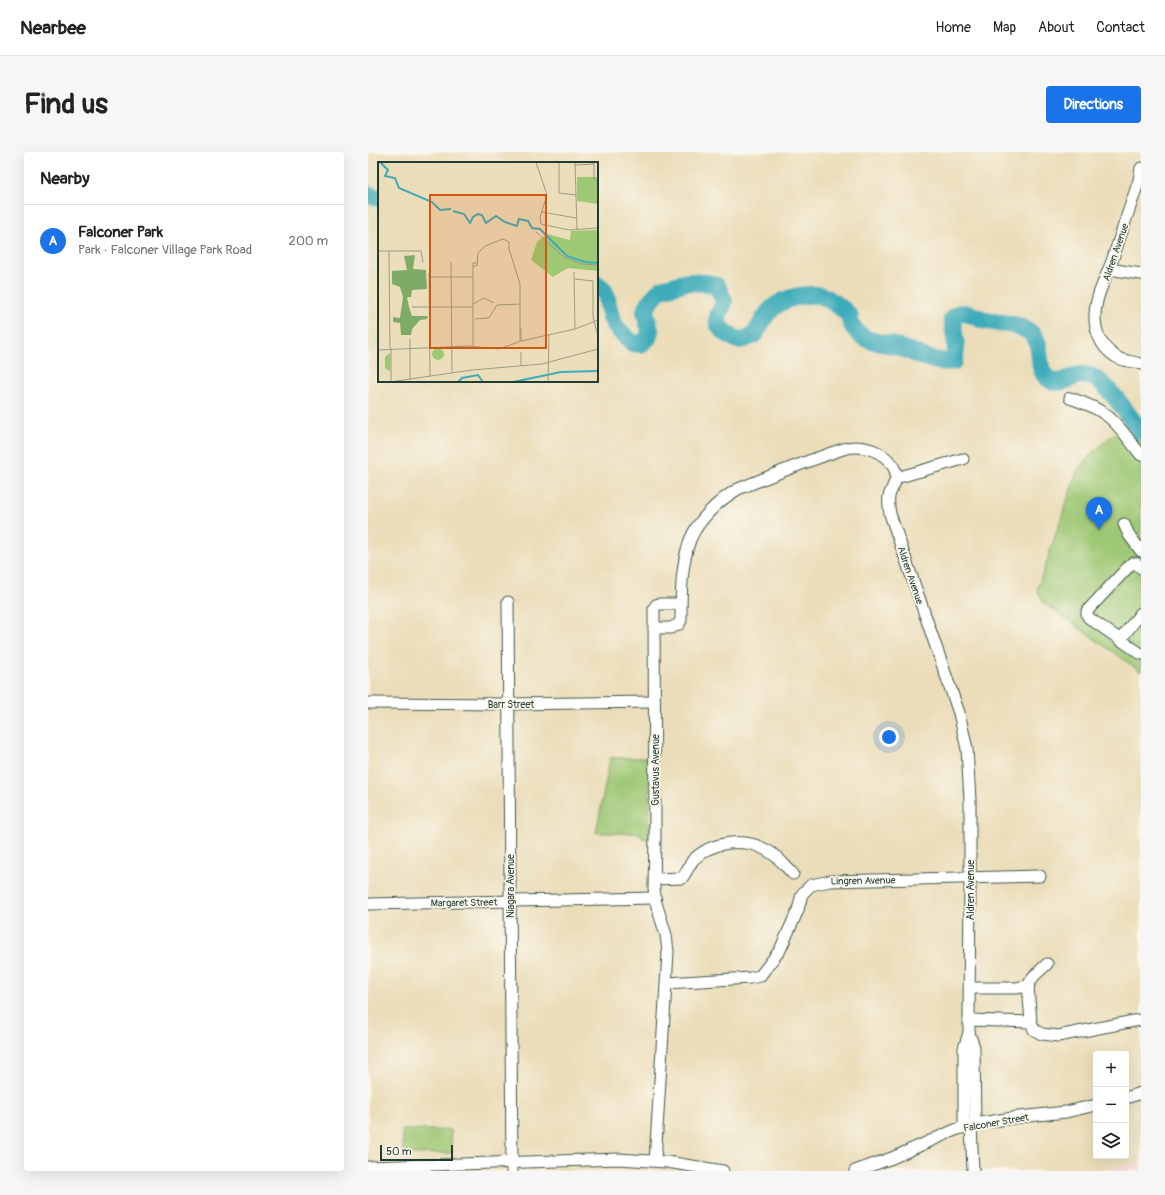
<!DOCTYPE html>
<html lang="en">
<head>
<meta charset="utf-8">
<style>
  :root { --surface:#fff; --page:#f6f6f6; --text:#222; --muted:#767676; --line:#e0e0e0; --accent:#1a73e8 }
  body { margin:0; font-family:Pangolin,sans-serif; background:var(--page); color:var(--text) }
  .controls { position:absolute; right:12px; bottom:12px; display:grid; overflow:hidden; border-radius:4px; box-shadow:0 4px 16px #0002 }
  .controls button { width:36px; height:36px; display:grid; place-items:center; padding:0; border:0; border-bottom:1px solid var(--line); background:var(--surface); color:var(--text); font:20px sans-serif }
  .scale { position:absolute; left:12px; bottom:10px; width:73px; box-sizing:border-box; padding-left:4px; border:2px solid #1f3d34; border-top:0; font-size:11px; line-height:14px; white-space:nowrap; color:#1f3d34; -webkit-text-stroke:3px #fbf7ec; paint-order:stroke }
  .you { position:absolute; left:521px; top:585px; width:14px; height:14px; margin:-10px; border:3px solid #fff; border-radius:50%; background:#1a73e8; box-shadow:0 0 0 6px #1a73e833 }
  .badge { display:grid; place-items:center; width:26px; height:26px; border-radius:50%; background:var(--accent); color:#fff; font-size:13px; font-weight:700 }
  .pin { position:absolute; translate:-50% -33px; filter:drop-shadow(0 1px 2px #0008) }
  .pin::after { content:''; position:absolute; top:21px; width:14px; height:12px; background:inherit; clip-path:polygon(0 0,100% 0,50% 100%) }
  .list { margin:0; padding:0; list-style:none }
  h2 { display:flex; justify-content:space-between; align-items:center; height:52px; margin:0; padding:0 16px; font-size:17px }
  h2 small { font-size:13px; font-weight:400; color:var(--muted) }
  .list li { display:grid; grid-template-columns:26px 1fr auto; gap:12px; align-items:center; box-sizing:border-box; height:72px; padding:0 16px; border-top:1px solid var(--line) }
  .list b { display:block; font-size:15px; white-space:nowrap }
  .list p { margin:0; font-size:13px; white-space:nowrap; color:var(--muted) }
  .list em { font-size:13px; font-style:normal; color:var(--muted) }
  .icon { flex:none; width:22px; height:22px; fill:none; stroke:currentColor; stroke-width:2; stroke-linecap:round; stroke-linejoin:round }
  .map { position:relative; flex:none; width:773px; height:1019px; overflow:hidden; border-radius:4px }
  header { display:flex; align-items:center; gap:24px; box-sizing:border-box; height:56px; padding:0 20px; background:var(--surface); border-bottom:1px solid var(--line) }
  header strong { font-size:19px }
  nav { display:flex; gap:22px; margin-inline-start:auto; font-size:14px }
  .intro { display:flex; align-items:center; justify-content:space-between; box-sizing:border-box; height:96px; padding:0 24px }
  h1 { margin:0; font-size:28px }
  .button { padding:10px 18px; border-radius:4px; background:var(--accent); color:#fff; font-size:14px; font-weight:700 }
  main { display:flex; gap:24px; padding:0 24px }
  aside { flex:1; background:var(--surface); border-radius:4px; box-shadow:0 4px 16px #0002 }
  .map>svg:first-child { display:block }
  .built { fill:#f6cfd7 }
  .green { fill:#9ec874; stroke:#5e8254 }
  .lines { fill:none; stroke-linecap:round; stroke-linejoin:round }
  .river { stroke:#3cabba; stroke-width:18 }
  .minor-casing { stroke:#3e5548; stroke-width:13 }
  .minor { stroke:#fff; stroke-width:11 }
  .labels { text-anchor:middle; stroke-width:3.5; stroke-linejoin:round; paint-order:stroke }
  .street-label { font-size:10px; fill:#1f3d34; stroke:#fbf7ec }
  .inset-river { fill:none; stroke:#3cabba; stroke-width:2 }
  .inset-road { fill:none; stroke:#999d84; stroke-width:1 }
  .view { fill:#d45610; fill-opacity:0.15; stroke:#d45610; stroke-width:2 }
  .inset-edge { fill:none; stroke:#1f3d34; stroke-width:2 }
</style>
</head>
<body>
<header>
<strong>Nearbee</strong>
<nav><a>Home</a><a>Map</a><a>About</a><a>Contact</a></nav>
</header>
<div class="intro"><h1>Find us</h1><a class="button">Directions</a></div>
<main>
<aside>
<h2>Nearby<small></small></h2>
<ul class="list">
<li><span class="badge">A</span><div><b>Falconer Park</b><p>Park · Falconer Village Park Road</p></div><em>200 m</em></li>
</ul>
</aside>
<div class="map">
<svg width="773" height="1019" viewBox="0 0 773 1019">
  <rect width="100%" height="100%" fill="#fbf7ec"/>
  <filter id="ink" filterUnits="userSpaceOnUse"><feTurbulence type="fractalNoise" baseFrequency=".025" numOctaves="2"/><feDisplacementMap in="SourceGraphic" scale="8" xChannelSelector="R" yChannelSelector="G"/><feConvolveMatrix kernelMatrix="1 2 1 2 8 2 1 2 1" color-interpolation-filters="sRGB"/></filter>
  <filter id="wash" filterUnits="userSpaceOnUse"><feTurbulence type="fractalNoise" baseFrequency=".012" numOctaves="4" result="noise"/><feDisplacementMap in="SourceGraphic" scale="16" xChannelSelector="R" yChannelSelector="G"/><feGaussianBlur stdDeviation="0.9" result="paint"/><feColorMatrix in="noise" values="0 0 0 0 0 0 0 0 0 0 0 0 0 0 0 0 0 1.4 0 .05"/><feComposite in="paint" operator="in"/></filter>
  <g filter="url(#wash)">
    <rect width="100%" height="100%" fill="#ebddb9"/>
    <polygon class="built" points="773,1011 773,1019 734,1019"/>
    <g class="green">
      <polygon points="773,264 773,520 676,451 669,438 709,319 723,302 748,280"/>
      <polygon points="242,606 281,606 282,687 274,686 272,681 228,681"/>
      <polygon points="34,978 83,978 84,1001 36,1002"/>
    </g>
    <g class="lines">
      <g class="river">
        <polyline points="0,43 11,46"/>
        <path d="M229,132L235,137L239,145L240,153L243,165L248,175L264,191L273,192L280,186L282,179L277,159L283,148L293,137L320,130L339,131L349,134L356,149C355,154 352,159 350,165C347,177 362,184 370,188C393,185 388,175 400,161C411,147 432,142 450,143C458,144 478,158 482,165C482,167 482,169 483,171C485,176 491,182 495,185C504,190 517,191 527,194C545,199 566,213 586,209C590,196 586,182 584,168C587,165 589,161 593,161C602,160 611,167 619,169C634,172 654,171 665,183C677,195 665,221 684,229C693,233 704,224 713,223C718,223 724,224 728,227C742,235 763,267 773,280"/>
      </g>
    </g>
  </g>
  <g filter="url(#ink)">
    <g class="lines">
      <defs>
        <g id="minor">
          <path d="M773,16L771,28C762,55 753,82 744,109C739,123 732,136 729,149C723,172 730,196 752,207C759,209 766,210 773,212"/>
          <polyline points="741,117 773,122"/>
          <path d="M702,246C714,250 728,255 738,263C752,273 762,290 773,303"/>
          <polyline points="528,326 595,307"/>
          <polyline points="756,372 761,383 773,399"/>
          <polyline points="773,416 768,411 764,411 719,459 719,463 721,466 773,502"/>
          <polyline points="140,450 144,1019"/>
          <path d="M286,476H303L311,472L313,468C313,442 313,413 322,388C330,368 351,348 370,337C398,326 426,314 455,304C465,301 476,295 487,295C504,295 520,303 527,318C531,328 523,336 521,344C520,350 521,356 522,362L591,561L599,597L602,648V726L601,868V881L596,896V975"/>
          <polyline points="752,488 773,461"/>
          <polyline points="0,551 141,552 286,550"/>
          <path d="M287,727L314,726C318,721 322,712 325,708C344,689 377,685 400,699C410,704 417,714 425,722"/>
          <polyline points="0,752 287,746"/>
          <polyline points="299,831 382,826 392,824 412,798 430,758 434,742 443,733 462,729 672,724"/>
          <polyline points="660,834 663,870"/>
          <polyline points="602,836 648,836 660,834 665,825 679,812"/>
          <polyline points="601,868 663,870 666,878 674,882 690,884 771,868"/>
          <polyline points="601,881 606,895 607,972"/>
          <polyline points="758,946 773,941"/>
          <polyline points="603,973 605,1019"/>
          <polyline points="287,1009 300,800 298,783 288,751 286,736 287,685 286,456 288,453 291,452 312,452"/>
          <polyline points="0,1015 250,1007 299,1010 355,1019"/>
          <polyline points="487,1019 524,1006 587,978 607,972 651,965 698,960 728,953"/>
        </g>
      </defs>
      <use href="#minor" class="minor-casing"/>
      <use href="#minor" class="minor"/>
    </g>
  </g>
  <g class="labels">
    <g class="street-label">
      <text transform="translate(747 100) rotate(-71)" y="4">Aldren Avenue</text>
      <text transform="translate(543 423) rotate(71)" y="4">Aldren Avenue</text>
      <text x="143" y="556">Barr Street</text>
      <text transform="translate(287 618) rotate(-90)" y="4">Gustavus Avenue</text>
      <text transform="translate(495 728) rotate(-1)" y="4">Lingren Avenue</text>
      <text transform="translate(142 734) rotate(-90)" y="4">Niagara Avenue</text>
      <text transform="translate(602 738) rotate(-90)" y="4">Aldren Avenue</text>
      <text transform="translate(96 750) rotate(-1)" y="4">Margaret Street</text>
      <text transform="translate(628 970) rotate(-10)" y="4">Falconer Street</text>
    </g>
  </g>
  <g transform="translate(10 10)">
    <rect width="220" height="220" fill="#ebddb9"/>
    <path d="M199,15H220V42L199,39ZM220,68V109L190,106L175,115L153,98L159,80L169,72L192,78L193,69ZM54 192a6 6 0 1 1 12 0a6 6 0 1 1-12 0ZM12,191V209H11L7,206V195Z" fill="#9ec874"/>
    <path d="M37,93L35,107L48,108L49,127L34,128L33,135H29L31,145L34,154H50L49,157L42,158L34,167L33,173H23L22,161L15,160V155L22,156L25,135L22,125L14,122V109L29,108L26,94Z" fill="#7eac66"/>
    <path class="inset-river" d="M2,0L10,8L7,14L17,16L21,26L54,40L62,48L73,47M75,49L86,52L92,61L95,55L100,52L104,53L108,61L118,54L127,60L139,64L141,57L150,59L154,66L162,67L189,94L207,100L220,101M80,220L84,216L100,213L105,220M135,220L183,210L220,209"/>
    <path class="inset-road" d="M158,0L169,33L162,55L163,62L191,68L220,66M181,0V31L198,33M197,0L199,68M216,0V18M197,3L216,2M164,50L198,56M158,70L186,95L204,102L220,103M0,89H43L45,100M11,89L12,186M73,100L74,211M95,104H99L100,91L107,84L125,77L131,80V87L142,122V179M196,110L197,167M51,111L52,214M51,115H95M197,117L215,119V155L220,174M95,142L106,136L116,141M34,145H95M97,157L111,156L119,143L143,142M143,166V179M32,177V217M95,184V101H99M13,186V219M0,188L90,184L121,187L143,179L197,167L220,158M143,190V204M12,220L94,208L164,202L220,187M170,220L171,173"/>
    <path class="view" d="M52,33H168V186H52Z"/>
    <rect width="220" height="220" class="inset-edge"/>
  </g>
</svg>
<div class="controls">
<button>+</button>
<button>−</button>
<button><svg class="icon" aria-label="layers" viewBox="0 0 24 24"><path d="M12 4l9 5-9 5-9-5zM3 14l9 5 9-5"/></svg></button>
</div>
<div class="scale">50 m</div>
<div class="you"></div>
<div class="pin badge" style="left:731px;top:378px">A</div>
</div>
</main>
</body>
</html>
